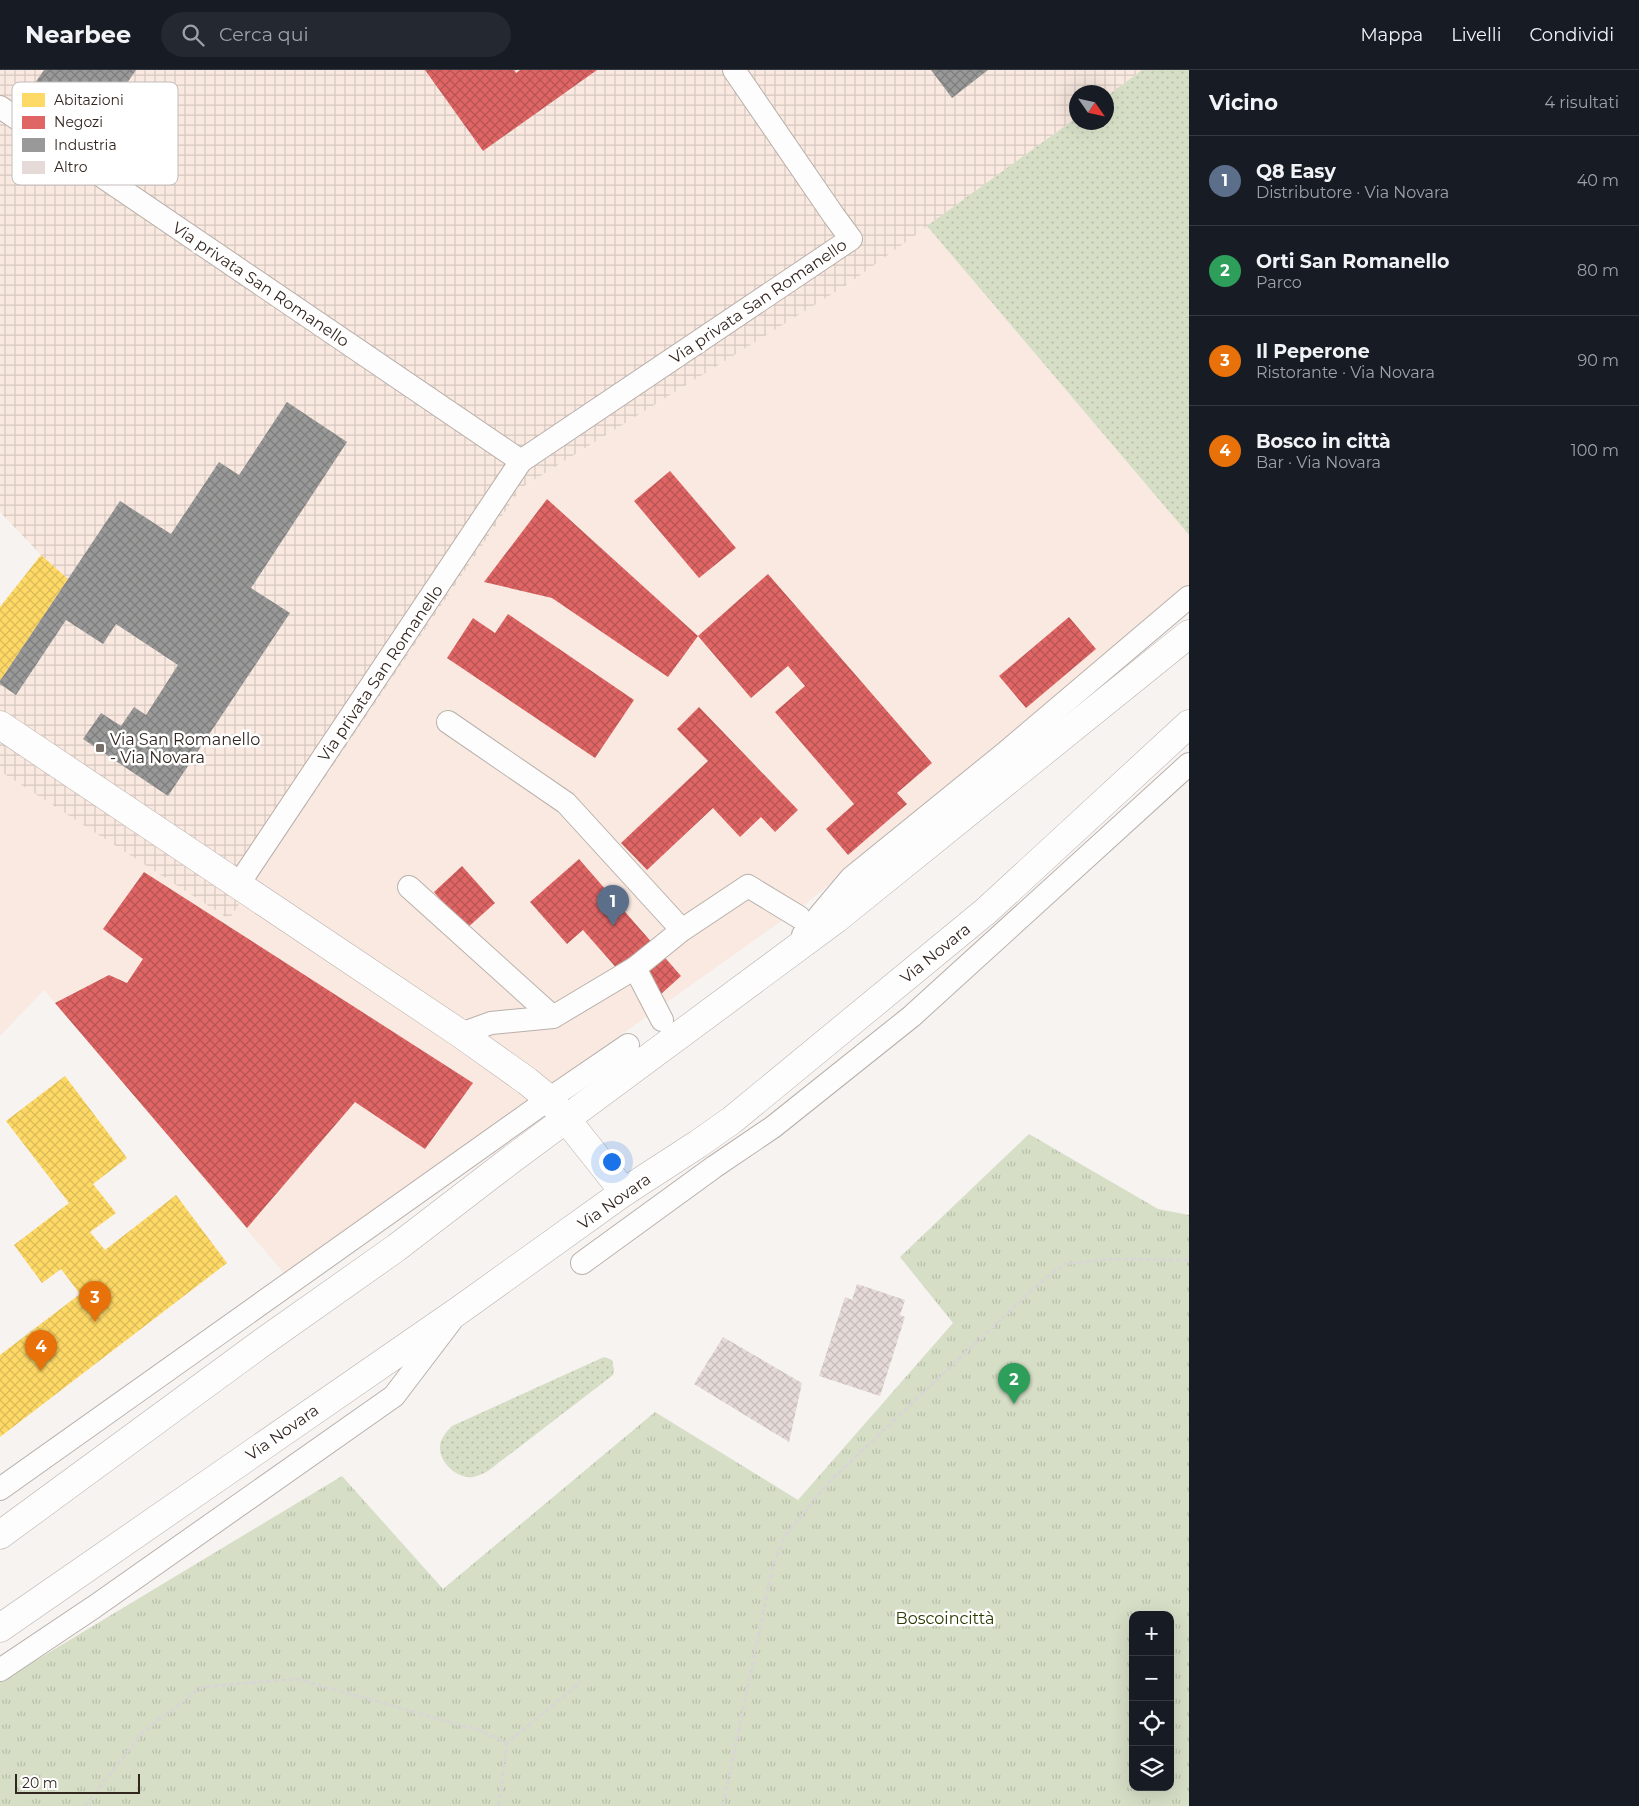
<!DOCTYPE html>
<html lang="it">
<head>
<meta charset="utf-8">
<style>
  :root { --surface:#171b24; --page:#242831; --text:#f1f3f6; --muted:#9ea1a6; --line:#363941; --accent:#786e68 }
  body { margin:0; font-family:Montserrat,sans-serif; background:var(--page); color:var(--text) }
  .controls { position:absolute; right:15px; bottom:15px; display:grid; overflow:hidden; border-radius:10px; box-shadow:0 5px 20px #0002 }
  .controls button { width:45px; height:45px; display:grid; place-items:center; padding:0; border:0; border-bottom:1px solid var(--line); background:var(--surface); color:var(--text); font:25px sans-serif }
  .compass { position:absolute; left:1069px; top:15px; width:45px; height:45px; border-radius:50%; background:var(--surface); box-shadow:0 5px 20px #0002; rotate:124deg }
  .scale { position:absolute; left:15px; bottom:12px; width:125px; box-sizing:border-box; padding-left:5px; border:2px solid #33261f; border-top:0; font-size:14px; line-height:18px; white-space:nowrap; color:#33261f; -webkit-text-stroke:4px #fff; paint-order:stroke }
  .you { position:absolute; left:611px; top:1091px; width:18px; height:18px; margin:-12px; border:4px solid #fff; border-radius:50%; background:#1a73e8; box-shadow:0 0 0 8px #1a73e833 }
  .badge { display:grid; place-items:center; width:32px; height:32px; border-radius:50%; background:var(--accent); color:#fff; font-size:16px; font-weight:700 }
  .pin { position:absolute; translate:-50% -41px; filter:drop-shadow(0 1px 2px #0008) }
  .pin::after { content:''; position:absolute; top:26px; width:18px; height:15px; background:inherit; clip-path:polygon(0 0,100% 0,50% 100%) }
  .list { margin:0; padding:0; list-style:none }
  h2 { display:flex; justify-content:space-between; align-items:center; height:65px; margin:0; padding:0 20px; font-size:21px }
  h2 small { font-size:16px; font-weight:400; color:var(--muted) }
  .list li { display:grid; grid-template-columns:32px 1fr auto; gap:15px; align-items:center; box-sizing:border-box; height:90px; padding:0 20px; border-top:1px solid var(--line) }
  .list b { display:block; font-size:19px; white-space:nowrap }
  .list p { margin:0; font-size:16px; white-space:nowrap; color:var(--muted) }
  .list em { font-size:16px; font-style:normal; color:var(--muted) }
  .icon { flex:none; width:28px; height:28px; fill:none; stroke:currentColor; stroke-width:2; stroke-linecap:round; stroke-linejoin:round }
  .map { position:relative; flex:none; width:1189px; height:1736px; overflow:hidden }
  header { display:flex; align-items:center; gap:30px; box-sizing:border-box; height:70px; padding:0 25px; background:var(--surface); border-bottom:1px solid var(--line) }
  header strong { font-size:24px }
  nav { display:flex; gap:28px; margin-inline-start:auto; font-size:18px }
  .search { width:350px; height:45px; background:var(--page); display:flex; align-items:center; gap:12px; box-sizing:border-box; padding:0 18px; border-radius:28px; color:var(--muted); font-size:19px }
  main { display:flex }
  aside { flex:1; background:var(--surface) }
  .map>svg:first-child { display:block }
  .built { fill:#f9e9e0 }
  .industrial { fill:url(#industrial-grid) }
  .grass { fill:url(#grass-dots) }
  .park { fill:url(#park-tufts); fill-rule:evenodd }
  .homes { fill:url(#homes-cross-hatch) }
  .shops { fill:url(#shops-cross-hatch) }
  .industry { fill:url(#industry-cross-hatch) }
  .building { fill:url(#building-cross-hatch) }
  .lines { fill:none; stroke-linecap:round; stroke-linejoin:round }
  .service-casing { stroke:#b8b0ab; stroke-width:24 }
  .minor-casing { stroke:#b8b0ab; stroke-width:29 }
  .primary-casing { stroke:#b8b0ab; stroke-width:29 }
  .path { stroke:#d8d6d5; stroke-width:3; stroke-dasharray:5 2.5; stroke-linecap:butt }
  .service { stroke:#fefdfd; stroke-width:22 }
  .minor { stroke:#fefdfd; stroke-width:28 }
  .primary { stroke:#fefdfd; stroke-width:28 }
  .poi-dot { fill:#786e68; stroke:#fff; stroke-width:2 }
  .labels { text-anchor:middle; stroke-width:5; stroke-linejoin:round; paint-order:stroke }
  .street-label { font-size:16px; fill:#33261f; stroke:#fff }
  .poi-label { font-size:16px; fill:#33261f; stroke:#fff; text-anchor:start }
  .park-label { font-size:16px; fill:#293b00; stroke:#fff }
  .key { fill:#fff; stroke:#c2bebc; stroke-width:1 }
  .key-label { font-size:14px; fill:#33261f }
</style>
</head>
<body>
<header>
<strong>Nearbee</strong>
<div class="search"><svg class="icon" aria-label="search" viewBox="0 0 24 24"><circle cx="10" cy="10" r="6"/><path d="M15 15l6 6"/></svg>Cerca qui</div>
<nav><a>Mappa</a><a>Livelli</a><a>Condividi</a></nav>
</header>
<main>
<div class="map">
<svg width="1189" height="1736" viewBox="0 0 1189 1736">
  <defs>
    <pattern id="industrial-grid" width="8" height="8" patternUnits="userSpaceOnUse" patternTransform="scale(1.25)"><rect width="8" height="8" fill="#f9e9e0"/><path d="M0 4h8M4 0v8" fill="none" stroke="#d6c8c0"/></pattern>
    <pattern id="grass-dots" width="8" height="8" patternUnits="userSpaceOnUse" patternTransform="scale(1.25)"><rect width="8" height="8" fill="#d6dec6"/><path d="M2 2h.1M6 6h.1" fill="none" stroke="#b8beaa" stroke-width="1.8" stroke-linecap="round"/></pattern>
    <pattern id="park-tufts" width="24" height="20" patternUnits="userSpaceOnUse" patternTransform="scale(1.25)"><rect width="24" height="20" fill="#d6dec6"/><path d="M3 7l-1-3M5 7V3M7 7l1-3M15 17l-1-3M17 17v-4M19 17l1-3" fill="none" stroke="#b8beaa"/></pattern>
    <pattern id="homes-cross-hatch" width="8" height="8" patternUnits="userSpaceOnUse" patternTransform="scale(1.25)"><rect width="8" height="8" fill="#ffd966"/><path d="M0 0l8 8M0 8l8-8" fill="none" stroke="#dbba58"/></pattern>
    <pattern id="shops-cross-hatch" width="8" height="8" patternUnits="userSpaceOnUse" patternTransform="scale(1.25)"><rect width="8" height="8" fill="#e06666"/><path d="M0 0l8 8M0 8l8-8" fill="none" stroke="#b65453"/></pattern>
    <pattern id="industry-cross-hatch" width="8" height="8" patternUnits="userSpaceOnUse" patternTransform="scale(1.25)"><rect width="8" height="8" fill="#999"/><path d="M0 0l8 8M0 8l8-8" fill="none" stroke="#7d7d7c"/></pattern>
    <pattern id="building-cross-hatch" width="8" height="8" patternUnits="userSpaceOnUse" patternTransform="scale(1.25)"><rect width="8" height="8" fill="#e5dad8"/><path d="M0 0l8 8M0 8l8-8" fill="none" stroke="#c5bbb9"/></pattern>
  </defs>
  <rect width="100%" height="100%" fill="#f7f3f1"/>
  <polygon class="built" points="927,156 1189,465 1189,526 804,835 584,991 288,1208 44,920 0,966 0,693 229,848 521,418 848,214"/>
  <polygon class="industrial" points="0,0 1142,0 1107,26 1106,22 1076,22 1076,48 848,214 521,418 229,849 0,701 0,611 68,509 41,485 0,442"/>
  <g class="grass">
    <polygon points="1142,0 1189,0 1189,465 927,156 1076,48 1076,52 1106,52 1107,26"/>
    <path d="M604,1287L612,1290L614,1300L613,1305L488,1401C484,1403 478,1406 473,1407C457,1409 439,1393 440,1376C441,1368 446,1362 452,1356Z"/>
  </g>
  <path class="park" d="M1029,1064L1158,1139L1189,1145V1736H0V1612L342,1406L443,1519L655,1342L798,1430L953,1253L900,1187ZM1133,1545H1170V1717H1133Z"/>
  <g class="homes">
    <polygon points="41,485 68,509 0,611 0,537"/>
    <polygon points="65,1006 127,1088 93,1114 116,1143 90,1162 105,1180 176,1125 227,1193 0,1367 0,1285 80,1224 61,1199 42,1213 14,1175 69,1133 6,1051"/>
  </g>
  <g class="shops">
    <polygon points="425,0 514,0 516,3 520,0 597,0 483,81"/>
    <polygon points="670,401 736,478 699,508 634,431"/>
    <polygon points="547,429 698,566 768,504 932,693 897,723 907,734 848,785 826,759 854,734 775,642 805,616 788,596 751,628 698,566 668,607 552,528 484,512"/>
    <polygon points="508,544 634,630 595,688 447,588 473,548 495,563"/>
    <polygon points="1069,547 1096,579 1026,638 999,606"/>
    <polygon points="699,637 798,740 775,762 761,747 740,767 713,738 647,800 621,773 708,691 677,659"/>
    <polygon points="579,789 681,906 649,935 583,860 567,874 530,832"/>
    <polygon points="462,796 495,833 466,859 434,822"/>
    <polygon points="144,802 473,1013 425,1079 355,1032 247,1158 55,933 109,905 127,913 143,889 103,859"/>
  </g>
  <g class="industry">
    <polygon points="44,0 136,0 85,74 23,30"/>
    <polygon points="931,0 988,0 952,28"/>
    <polygon points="287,332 347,372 251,518 290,543 168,726 83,669 101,643 121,656 134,637 146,645 178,595 116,554 103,574 66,550 16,625 0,614 0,611 120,431 171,464 219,392 239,405"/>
  </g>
  <g class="building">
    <polygon points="857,1214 905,1230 900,1245 905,1247 880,1326 819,1306 845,1227 852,1230"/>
    <polygon points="723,1267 802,1313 789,1372 694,1314"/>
  </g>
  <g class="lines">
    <defs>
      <g id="service">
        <polyline points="0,37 521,391"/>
        <polyline points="448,652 566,733 682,860"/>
        <polyline points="238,815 521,391 851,169 834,146 734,0"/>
        <polyline points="409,817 553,947"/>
        <polyline points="803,865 851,808 1005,683 1189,527"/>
        <polyline points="635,898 662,950"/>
        <polyline points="461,964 491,953 553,947 635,898 682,860 748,816 799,847"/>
        <polyline points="582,1193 714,1097 773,1057 912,946 1189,694"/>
        <polyline points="0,1419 549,1029 628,975"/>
        <polyline points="0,1600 94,1537 394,1326 451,1251"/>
      </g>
      <polyline id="minor" points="0,655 461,964 527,1011 549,1029 566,1049"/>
      <g id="primary">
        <polyline points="566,1049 624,1122"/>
        <polyline points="0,1465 263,1272 396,1178 508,1092 836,849 1189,564"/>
        <polyline points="0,1558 461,1239 624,1122 698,1074 732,1050 986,841 1189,654"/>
      </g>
    </defs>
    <use href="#service" class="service-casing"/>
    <use href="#minor" class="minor-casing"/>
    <use href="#primary" class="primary-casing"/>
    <g class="path">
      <polyline points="1188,1582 1189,1583"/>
      <polyline points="85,1736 143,1662 202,1617 297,1609 482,1661 507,1673"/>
      <polyline points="499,1736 507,1673 581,1612"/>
      <polyline points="723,1736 773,1495 785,1466 829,1412 1036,1216 1064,1194 1111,1189 1189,1190"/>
    </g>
    <use href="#service" class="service"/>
    <use href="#minor" class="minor"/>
    <use href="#primary" class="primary"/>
  </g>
  <rect class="poi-dot" x="95" y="673" width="10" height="10" rx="2.5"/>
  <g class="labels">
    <g class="street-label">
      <text transform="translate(261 214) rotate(34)" y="6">Via privata San Romanello</text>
      <text transform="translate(758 231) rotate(-34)" y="6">Via privata San Romanello</text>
      <text transform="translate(380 603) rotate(-56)" y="6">Via privata San Romanello</text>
      <text transform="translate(935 883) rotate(-39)" y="6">Via Novara</text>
      <text transform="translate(614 1131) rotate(-35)" y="6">Via Novara</text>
      <text transform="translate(282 1362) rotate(-35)" y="6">Via Novara</text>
    </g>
    <g class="poi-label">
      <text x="110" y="675">Via San Romanello<tspan x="110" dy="18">- Via Novara</tspan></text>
    </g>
    <g class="park-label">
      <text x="945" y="1554">Boscoincittà</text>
    </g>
  </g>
  <rect x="12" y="12" width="166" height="103" rx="8" class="key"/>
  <rect x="22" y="23" width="23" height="14" fill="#ffd966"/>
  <rect x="22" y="46" width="23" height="13" fill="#e06666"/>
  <rect x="22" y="68" width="23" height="14" fill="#999"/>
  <rect x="22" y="91" width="23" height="13" fill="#e5dad8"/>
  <g class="key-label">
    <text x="54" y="35">Abitazioni</text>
    <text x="54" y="57">Negozi</text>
    <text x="54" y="80">Industria</text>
    <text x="54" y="102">Altro</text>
  </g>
</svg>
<div class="controls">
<button>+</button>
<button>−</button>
<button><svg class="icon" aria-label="locate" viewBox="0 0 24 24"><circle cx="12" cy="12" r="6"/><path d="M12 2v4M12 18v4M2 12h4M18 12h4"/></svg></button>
<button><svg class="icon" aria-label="layers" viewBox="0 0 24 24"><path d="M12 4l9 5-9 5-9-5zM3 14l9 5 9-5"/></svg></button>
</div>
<svg class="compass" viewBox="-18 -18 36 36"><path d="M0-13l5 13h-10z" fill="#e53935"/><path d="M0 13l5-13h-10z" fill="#9ea1a6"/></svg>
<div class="scale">20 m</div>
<div class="you"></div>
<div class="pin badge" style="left:613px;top:856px;background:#5c6f8a">1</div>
<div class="pin badge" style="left:1014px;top:1334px;background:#2e9e5b">2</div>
<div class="pin badge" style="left:95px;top:1252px;background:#e8710a">3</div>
<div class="pin badge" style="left:41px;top:1301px;background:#e8710a">4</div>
</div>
<aside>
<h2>Vicino<small>4 risultati</small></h2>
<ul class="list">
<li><span class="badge" style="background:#5c6f8a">1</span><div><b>Q8 Easy</b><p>Distributore · Via Novara</p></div><em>40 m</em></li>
<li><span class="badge" style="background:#2e9e5b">2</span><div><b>Orti San Romanello</b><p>Parco</p></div><em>80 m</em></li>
<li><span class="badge" style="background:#e8710a">3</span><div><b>Il Peperone</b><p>Ristorante · Via Novara</p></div><em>90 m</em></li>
<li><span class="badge" style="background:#e8710a">4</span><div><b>Bosco in città</b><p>Bar · Via Novara</p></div><em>100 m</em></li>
</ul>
</aside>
</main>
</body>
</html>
